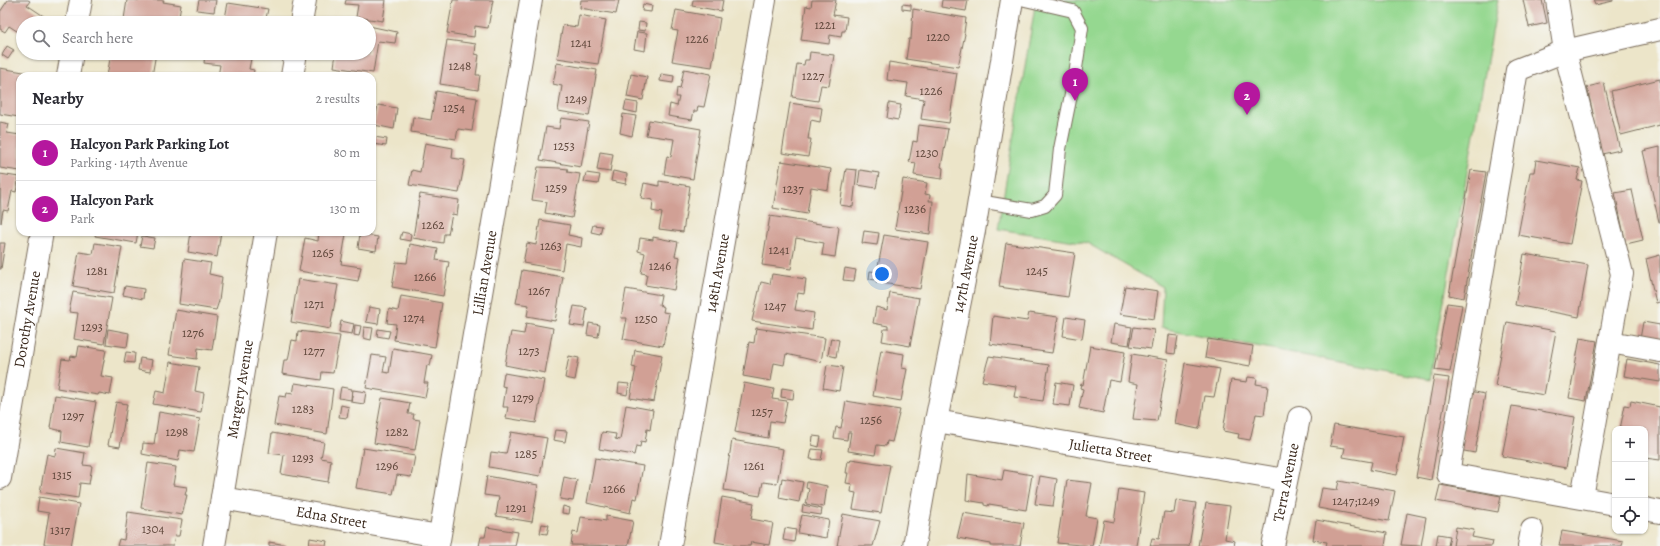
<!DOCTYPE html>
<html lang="en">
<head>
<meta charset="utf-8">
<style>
  :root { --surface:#fff; --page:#f2f2f3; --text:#2b2b33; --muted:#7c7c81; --line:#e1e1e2; --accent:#b5179e }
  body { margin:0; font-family:Alegreya,serif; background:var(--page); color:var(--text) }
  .controls { position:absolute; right:12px; bottom:12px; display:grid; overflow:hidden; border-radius:8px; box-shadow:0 1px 3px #0004 }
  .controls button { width:36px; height:36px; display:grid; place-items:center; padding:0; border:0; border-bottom:1px solid var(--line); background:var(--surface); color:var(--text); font:20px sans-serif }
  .you { position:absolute; left:882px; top:274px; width:14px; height:14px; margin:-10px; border:3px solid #fff; border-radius:50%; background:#1a73e8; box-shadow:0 0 0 6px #1a73e833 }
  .badge { display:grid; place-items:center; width:26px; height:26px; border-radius:50%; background:var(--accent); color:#fff; font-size:13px; font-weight:700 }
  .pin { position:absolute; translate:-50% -33px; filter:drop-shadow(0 1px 2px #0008) }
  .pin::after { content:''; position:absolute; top:21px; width:14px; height:12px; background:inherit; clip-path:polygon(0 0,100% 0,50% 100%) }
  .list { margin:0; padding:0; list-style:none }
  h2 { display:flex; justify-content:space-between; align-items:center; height:52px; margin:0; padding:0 16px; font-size:17px }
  h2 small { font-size:13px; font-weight:400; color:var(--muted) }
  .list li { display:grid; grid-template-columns:26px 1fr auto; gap:12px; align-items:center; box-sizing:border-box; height:56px; padding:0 16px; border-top:1px solid var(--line) }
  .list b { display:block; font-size:15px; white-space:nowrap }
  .list p { margin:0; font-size:13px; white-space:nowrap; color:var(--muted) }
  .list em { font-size:13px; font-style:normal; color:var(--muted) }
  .icon { flex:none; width:22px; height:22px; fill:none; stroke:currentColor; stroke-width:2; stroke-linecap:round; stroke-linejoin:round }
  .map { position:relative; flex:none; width:1660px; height:546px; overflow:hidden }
  .search { position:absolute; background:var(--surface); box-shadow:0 1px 3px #0004; left:16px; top:16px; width:360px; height:44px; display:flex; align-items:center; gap:10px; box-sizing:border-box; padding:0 14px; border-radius:22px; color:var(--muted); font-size:15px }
  .panel { position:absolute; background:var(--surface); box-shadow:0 1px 3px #0004; left:16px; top:72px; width:360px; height:164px; border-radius:12px }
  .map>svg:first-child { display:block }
  .green { fill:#95d890; stroke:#688157 }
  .building { fill:#d1a095 }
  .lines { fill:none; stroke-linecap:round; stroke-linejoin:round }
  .lane-casing { stroke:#796b5a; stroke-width:14 }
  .street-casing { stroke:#796b5a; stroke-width:24 }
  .lane { stroke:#fff; stroke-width:12 }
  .street { stroke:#fff; stroke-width:22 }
  .labels { text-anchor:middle; stroke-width:3.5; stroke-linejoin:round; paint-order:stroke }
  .number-label { font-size:13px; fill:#60483c }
  .street-label { font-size:15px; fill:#3b2a1e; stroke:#f6f6f2 }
</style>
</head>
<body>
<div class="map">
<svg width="1660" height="546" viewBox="0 0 1660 546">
  <rect width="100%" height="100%" fill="#f6f6f2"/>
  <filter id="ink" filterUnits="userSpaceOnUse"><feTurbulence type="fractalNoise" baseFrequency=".025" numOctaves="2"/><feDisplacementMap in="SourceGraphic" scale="8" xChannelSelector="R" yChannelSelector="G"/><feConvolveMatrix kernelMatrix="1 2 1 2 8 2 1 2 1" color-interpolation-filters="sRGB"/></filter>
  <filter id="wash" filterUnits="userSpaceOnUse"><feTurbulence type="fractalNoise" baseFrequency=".012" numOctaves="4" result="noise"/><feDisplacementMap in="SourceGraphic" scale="16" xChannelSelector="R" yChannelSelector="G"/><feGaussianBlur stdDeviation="0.9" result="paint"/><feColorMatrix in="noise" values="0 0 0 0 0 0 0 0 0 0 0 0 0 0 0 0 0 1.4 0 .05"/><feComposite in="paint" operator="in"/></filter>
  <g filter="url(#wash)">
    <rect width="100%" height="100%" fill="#ece5c9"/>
    <polygon class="green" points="1036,0 1498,0 1430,379 1161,328 1163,287 1087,243 998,229"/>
    <g id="blocks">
      <g class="building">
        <polygon points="8,0 28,0 30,1 27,5 48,19 45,23 23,23 23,35 9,26 5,32 0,29 0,12"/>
        <polygon points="127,0 164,0 163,2 181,5 178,23 128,23 128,20 124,19"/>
        <polygon points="199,0 216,0 214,12 197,10"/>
        <polygon points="346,0 386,0 383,21 356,17 358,5 345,4"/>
        <polygon points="453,0 493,0 488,28 475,26 474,37 447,33"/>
        <polygon points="581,0 619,0 616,14 580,8"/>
        <polygon points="693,0 723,0 721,11 692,6"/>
        <polygon points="812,0 836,0 833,15 847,17 845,31 842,31 841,37 830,35 829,44 801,40 806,6 811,7"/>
        <polygon points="942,0 968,0 966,11 941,7"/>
        <polygon points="1523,0 1542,0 1547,23 1529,27"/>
        <polygon points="1593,0 1613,0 1613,1 1595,5"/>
        <polygon points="228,3 268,9 265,23 212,23 213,16 225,18"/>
        <polygon points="643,4 652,6 651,12 642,11"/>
        <polygon points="902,4 911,5 911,10 902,9"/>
        <polygon points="913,9 966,18 964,33 965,34 958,67 906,59 909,39 911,39"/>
        <polygon points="676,10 720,18 712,67 672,61 678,31 672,30"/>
        <polygon points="579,15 606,20 598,64 557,58 563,25 577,27"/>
        <polygon points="639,22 646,23 645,31 638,30"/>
        <polygon points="369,26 397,32 395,43 378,41 373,73 334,67 336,53 369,53"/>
        <polygon points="637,32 647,33 645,51 634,49"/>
        <polygon points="447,40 476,44 475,54 479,55 476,75 480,75 478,90 440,84"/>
        <polygon points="7,46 14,50 8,59 2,55"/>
        <polygon points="810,52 834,55 829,86 821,85 818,101 792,97 797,64 804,65 805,60 809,60"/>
        <polygon points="111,53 156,53 152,76 107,76"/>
        <polygon points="205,53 251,59 249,69 254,70 253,76 218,76 220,65 204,63"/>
        <polygon points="889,62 957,73 949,123 921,119 924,99 906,96 908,83 887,80"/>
        <polygon points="557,63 597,70 589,116 558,111 562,86 553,84"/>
        <polygon points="0,68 35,74 35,76 20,76 19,117 0,114"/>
        <polygon points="684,69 711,74 704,107 698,106 697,111 694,111 692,120 668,116 670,104 677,106 679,97 676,97 677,88 680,89"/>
        <polygon points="631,74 647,77 643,100 627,97"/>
        <polygon points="661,74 674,76 673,83 660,81"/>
        <polygon points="1660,79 1660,125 1621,135 1611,91"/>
        <polygon points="1604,83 1620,150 1602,154 1587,87"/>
        <polygon points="436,91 477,98 472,131 458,129 456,139 411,132 413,117 431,120"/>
        <polygon points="626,101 638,103 637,113 624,110"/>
        <polygon points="790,103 822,108 820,122 811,120 808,139 811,139 808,157 782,153"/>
        <polygon points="889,103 901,105 898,120 887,118"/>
        <polygon points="378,105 397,108 394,129 374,125"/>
        <polygon points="623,114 636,116 632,136 620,133"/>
        <polygon points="561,118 589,122 581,167 540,160 546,127 559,129"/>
        <polygon points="649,120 701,129 693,179 664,174 667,156 671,157 674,139 646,135"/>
        <polygon points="0,122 9,124 7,133 20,135 20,171 0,168"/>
        <polygon points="919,125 948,129 941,167 943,168 942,179 914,175 916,163 909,162 913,141 917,142"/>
        <polygon points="374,137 387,139 386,146 373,144"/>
        <polygon points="425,143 453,148 452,158 465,160 459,193 409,185 412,170 420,172"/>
        <polygon points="1660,147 1660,222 1659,222 1643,151"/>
        <polygon points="600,152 613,154 610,172 597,170"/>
        <polygon points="1536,160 1580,168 1577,180 1582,181 1570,244 1518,235 1530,172 1534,172"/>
        <polygon points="781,161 831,169 828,190 811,187 807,214 773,208"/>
        <polygon points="538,167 559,168 568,169 567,172 580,174 572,218 545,213 547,202 532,200"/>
        <polygon points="846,169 857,170 853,207 840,205"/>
        <polygon points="860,170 879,173 876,188 858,185"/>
        <polygon points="1471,170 1486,172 1464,298 1449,295"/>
        <polygon points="613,171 627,174 626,184 611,181"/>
        <polygon points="586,173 600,175 598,184 584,182"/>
        <polygon points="0,174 19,177 16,192 12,191 8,211 3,210 1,223"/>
        <polygon points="903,179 927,183 925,194 930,195 929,201 933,201 930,234 895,229"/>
        <polygon points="659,181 690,186 683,232 659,229 662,213 652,211 653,200 641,198 644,183 659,186"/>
        <polygon points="1632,190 1643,240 1626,244 1615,193"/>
        <polygon points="420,194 459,200 457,215 452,214 448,234 444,234 443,243 413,238"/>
        <polygon points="770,216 839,227 835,257 822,255 824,243 796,238 791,269 762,265"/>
        <polygon points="540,220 570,225 568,235 582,238 581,247 566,244 562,270 523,263 527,243 536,245"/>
        <polygon points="593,225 602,226 600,234 591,232"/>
        <polygon points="864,231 879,233 877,245 862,243"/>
        <polygon points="96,232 138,232 136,243 95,236"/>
        <polygon points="191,232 221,232 217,257 188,252"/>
        <polygon points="319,232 346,234 341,264 361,267 358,281 299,271 305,238 318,241"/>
        <polygon points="402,232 411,234 410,241 400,239"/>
        <polygon points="360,234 378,237 376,251 358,248"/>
        <polygon points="884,235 928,242 920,289 876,282 876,280 869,279 870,271 877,272"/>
        <polygon points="142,236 155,238 153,248 140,246"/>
        <polygon points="653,237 678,242 675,256 680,257 674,290 645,285 647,274 641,273 645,253 638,251 640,238 653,240"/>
        <polygon points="0,243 5,243 1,269 0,269"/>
        <polygon points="95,243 122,247 114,293 73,286 79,252 93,254"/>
        <polygon points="1006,243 1075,253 1068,297 999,287"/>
        <polygon points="410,244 438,249 436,260 449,262 443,296 392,287 396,262 407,263"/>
        <polygon points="1524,254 1588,265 1579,317 1515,305"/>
        <polygon points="1660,255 1660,302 1656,303 1646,259"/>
        <polygon points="184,259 211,263 209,274 222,277 219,301 216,310 179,304"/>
        <polygon points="845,268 856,270 854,281 843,280"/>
        <polygon points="522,270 563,277 555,321 527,316 529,305 516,303"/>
        <polygon points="772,274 806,279 804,294 798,293 795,310 814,313 812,330 752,321 761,282 770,284"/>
        <polygon points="298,279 338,285 330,329 291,322"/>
        <polygon points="125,286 144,289 143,299 123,295"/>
        <polygon points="1125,286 1158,291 1154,319 1120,314"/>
        <polygon points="626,289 661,295 659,305 664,307 663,312 669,313 663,346 623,339 627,318 621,318"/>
        <polygon points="73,292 112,298 104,344 74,339 78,313 69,312"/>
        <polygon points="890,293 919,298 910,346 882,341 884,329 888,329 888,326 873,323 876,307 887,310"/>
        <polygon points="401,296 442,303 435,347 394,340 396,324 387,323 389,309 398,311"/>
        <polygon points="1447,303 1462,305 1450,372 1435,370"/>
        <polygon points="574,306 587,308 584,327 570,325"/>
        <polygon points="369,307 380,309 378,324 366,322"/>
        <polygon points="176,310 217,317 212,350 198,348 197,359 169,355"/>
        <polygon points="1029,313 1058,317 1052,353 990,344 993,316 1027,321"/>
        <polygon points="1066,317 1085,320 1082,339 1063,336"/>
        <polygon points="341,321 354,324 352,334 339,332"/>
        <polygon points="1507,322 1556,331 1544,395 1495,386"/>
        <polygon points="1643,322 1660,325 1660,342 1640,339"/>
        <polygon points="526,323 553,328 545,373 505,365 511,332 524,334"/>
        <polygon points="589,323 600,325 598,337 587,335"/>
        <polygon points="1114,324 1132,327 1129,345 1111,342"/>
        <polygon points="355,325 361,326 359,336 354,335"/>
        <polygon points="364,327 373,328 371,340 363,338"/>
        <polygon points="1134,327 1154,330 1151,349 1130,346"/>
        <polygon points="756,328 825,338 821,362 786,354 784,365 774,363 771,381 743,376 749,342 754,343"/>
        <polygon points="108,329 129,333 127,347 106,344"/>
        <polygon points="378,329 390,331 388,338 377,336"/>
        <polygon points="298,331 340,336 333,373 322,372 321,380 282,374 284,360 288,360 292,340 297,341"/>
        <polygon points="1169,335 1178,336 1175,354 1167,353"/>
        <polygon points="831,338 839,340 836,357 828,355"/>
        <polygon points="1580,338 1597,341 1586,401 1569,398"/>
        <polygon points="1208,339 1253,346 1250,366 1205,358"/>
        <polygon points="79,346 106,350 101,376 113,378 110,395 99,393 98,395 57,388 62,359 70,360 71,356 77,357"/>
        <polygon points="1090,346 1125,352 1120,382 1109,380 1103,413 1079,408 1083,389 1080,388 1081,384 1083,385"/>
        <polygon points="393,348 432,355 430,366 427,365 424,383 428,383 425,398 366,388 372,355 386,357 383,372 389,373"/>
        <polygon points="635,350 662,355 654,402 630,398 636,368 632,367"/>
        <polygon points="881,350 904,354 902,368 907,369 901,401 873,396"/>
        <polygon points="126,352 135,353 134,363 124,362"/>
        <polygon points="1132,354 1168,360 1157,421 1133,419 1138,384 1128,382"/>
        <polygon points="569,356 579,358 575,380 565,378"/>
        <polygon points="989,356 1049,365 1043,401 1014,397 1016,386 982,381"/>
        <polygon points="140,358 152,360 150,372 138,370"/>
        <polygon points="1627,359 1660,365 1660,382 1624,376"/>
        <polygon points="170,362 199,367 195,391 204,393 201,412 153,404 156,391 165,393"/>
        <polygon points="1185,363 1220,369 1214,397 1205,396 1200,426 1198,429 1175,424"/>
        <polygon points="827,365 843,367 839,391 823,388"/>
        <polygon points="504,373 544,380 536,423 506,418 508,407 503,407 506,387 502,386"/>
        <polygon points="1434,376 1449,378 1431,480 1416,477"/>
        <polygon points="1248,377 1257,378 1256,384 1268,386 1264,415 1256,414 1250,440 1238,438 1239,434 1223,431 1231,380 1247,382"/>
        <polygon points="1056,382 1073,385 1070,406 1053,404"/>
        <polygon points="295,383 333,389 327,434 274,425 279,396 286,397 287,393 293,394"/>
        <polygon points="619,383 629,384 627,395 618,393"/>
        <polygon points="744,383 774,389 772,399 787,401 783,423 770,421 768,438 735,432"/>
        <polygon points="341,387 352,389 351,400 339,398"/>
        <polygon points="782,388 794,390 793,399 781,397"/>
        <polygon points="353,390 366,392 364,404 351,402"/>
        <polygon points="1470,391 1485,394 1475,453 1459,450"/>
        <polygon points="55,395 96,402 88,447 61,442 62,431 50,428"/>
        <polygon points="382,398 410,403 408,414 414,414 413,419 420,420 415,450 374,443"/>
        <polygon points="846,401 900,410 892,442 887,441 886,446 877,445 875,455 848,451 851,432 848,432 847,440 834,438 836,427 841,428"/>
        <polygon points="1631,401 1660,407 1660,460 1645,458 1645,429 1620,429 1625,405 1630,406"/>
        <polygon points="116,402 127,404 120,447 108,445"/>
        <polygon points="341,405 349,407 347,418 339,417"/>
        <polygon points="626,405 653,410 650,430 647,429 645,442 641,441 640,447 636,446 634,455 599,449 602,432 616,434 615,439 620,440"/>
        <polygon points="1512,406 1575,417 1566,468 1502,456"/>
        <polygon points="159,412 200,419 194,452 180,450 178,461 142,454 143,443 154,444"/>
        <polygon points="1334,425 1404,437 1397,475 1370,470 1372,462 1343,457 1345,448 1330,446"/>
        <polygon points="555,430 567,431 565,442 553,440"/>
        <polygon points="511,432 547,438 540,476 489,467 491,452 506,454"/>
        <polygon points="272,433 324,442 321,458 331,460 328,482 281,474 284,455 269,453"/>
        <polygon points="813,436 821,437 819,447 812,445"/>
        <polygon points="732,440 783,449 777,484 763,482 760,496 724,490"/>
        <polygon points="56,448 85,453 83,465 92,466 89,484 80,483 78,498 40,492 47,454 55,456"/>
        <polygon points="363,448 415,456 411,477 397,475 393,494 356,488"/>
        <polygon points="812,449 823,450 821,460 810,459"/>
        <polygon points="595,458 643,466 637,499 633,498 630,513 587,503"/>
        <polygon points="851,459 890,465 881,513 853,509 856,493 851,492 852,484 846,483 848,473 846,473 848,461 850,462"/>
        <polygon points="148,463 176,467 173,485 187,487 185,495 187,495 182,515 141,508"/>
        <polygon points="1004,470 1032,475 1026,510 989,504 988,506 984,505 984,503 966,500 968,474 1002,480"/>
        <polygon points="487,476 538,485 532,522 496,516 499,497 484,495"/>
        <polygon points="1040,476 1057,479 1053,506 1035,504"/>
        <polygon points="564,477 577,480 573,501 560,499"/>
        <polygon points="782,478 803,482 799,502 779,498"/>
        <polygon points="1067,480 1092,483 1086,516 1097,518 1092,546 1057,543"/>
        <polygon points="1339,481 1395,491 1389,521 1318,508 1322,488 1337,490"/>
        <polygon points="807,482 827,486 824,507 806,504 809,489 806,488"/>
        <polygon points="1440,485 1501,496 1498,512 1436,501"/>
        <polygon points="1119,489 1144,493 1136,546 1099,546 1104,520 1114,522"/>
        <polygon points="39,497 79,504 71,546 44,544 49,513 37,511"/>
        <polygon points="722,497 754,503 751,519 773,523 769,545 751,542 750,546 739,546 715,542"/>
        <polygon points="1176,500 1196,503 1189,546 1150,546 1152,538 1159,539 1164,512 1174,513"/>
        <polygon points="1206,503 1230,506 1225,539 1235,541 1234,546 1198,546"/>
        <polygon points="803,505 822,509 821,515 802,512"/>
        <polygon points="563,506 570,508 569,514 562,513"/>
        <polygon points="128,512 182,520 179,536 175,536 173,546 117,546 119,539 124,540"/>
        <polygon points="963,513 1024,523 1020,546 991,546 991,544 957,538"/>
        <polygon points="1407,513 1426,517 1421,546 1401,545"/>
        <polygon points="843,514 880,521 873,546 837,546"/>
        <polygon points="802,515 829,520 826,538 798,533"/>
        <polygon points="606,516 633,521 628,546 571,545 573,532 578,533 581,517 606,521"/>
        <polygon points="1316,520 1387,533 1385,546 1326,546 1327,542 1313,540"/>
        <polygon points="542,524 549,525 547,534 540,533"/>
        <polygon points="487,527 518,532 515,546 479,546 481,537 485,537"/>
        <polygon points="1456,527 1474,530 1472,537 1493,541 1492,546 1453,546"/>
        <polygon points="785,528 796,530 794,542 783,540"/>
        <polygon points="1562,531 1623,541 1622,546 1559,546"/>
        <polygon points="1438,534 1450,536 1448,546 1436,546"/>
        <polygon points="310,538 327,541 326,546 309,546"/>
        <polygon points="269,542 287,545 286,546 269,546"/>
      </g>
    </g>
  </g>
  <g filter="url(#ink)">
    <use href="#blocks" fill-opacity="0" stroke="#796b5a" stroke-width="1"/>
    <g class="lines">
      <defs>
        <polyline id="lane" points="979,201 1032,210 1045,206 1055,195 1060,149 1075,75 1082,28 1073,11 1025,0"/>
        <g id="street">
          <polyline points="1557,0 1565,51 1622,274 1582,497"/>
          <polyline points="77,23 81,0"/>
          <polyline points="301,23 305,0"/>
          <polyline points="68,76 72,53"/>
          <polyline points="292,76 296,53"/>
          <polyline points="1610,342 1660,351"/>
          <path id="s1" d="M936,421L1285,480"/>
          <path id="s2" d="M0,478L42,232"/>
          <path id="s3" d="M222,498L439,536"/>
          <polyline points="1615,504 1448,474 1517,70 1565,51 1660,29"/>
          <polyline points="1645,509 1660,512"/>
          <path id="s4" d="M214,546L266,232"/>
          <path id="s5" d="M438,546L531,0"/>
          <path id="s6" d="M670,546L765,0"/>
          <path id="s7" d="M914,546L936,421L974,231L1012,0"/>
          <path id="s8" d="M1273,546L1299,418"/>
          <polyline points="1529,546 1532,530"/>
        </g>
      </defs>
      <use href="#lane" class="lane-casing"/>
      <use href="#street" class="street-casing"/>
      <use href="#lane" class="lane"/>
      <use href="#street" class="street"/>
    </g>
  </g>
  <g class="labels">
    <g class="number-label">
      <text x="825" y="29">1221</text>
      <text x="938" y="41">1220</text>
      <text x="697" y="43">1226</text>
      <text x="581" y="47">1241</text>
      <text x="460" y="70">1248</text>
      <text x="813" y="80">1227</text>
      <text x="931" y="95">1226</text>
      <text x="576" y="103">1249</text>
      <text x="454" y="112">1254</text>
      <text x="564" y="150">1253</text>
      <text x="927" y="157">1230</text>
      <text x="556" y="192">1259</text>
      <text x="793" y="193">1237</text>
      <text x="915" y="213">1236</text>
      <text x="433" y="229">1262</text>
      <text x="551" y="250">1263</text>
      <text x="779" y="254">1241</text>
      <text x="323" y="257">1265</text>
      <text x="660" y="270">1246</text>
      <text x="97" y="275">1281</text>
      <text x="1037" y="275">1245</text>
      <text x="425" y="281">1266</text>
      <text x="539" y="295">1267</text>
      <text x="314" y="308">1271</text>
      <text x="775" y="310">1247</text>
      <text x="414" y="322">1274</text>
      <text x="646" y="323">1250</text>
      <text x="92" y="331">1293</text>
      <text x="193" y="337">1276</text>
      <text x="314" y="355">1277</text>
      <text x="529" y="355">1273</text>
      <text x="523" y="402">1279</text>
      <text x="303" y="413">1283</text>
      <text x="762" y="416">1257</text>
      <text x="73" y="420">1297</text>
      <text x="871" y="424">1256</text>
      <text x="177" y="436">1298</text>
      <text x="397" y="436">1282</text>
      <text x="526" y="458">1285</text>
      <text x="303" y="462">1293</text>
      <text x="387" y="470">1296</text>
      <text x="754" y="470">1261</text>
      <text x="62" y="479">1315</text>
      <text x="614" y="493">1266</text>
      <text x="1356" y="505">1247;1249</text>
      <text x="516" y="512">1291</text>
      <text x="153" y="533">1304</text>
      <text x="60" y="534">1317</text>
    </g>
    <g class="street-label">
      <text dy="5" stroke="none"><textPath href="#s5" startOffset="277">Lillian Avenue</textPath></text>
      <text dy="5" stroke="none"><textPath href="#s6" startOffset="277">148th Avenue</textPath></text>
      <text dy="5" stroke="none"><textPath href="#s7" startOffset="277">147th Avenue</textPath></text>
      <text dy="5" stroke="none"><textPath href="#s2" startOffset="161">Dorothy Avenue</textPath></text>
      <text dy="5" stroke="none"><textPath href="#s4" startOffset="159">Margery Avenue</textPath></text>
      <text dy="5" stroke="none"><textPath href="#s1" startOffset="177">Julietta Street</textPath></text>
      <text dy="5" stroke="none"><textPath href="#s8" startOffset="65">Terra Avenue</textPath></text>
      <text dy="5" stroke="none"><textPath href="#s3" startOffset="111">Edna Street</textPath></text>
    </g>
  </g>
</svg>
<div class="controls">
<button>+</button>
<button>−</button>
<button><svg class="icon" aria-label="locate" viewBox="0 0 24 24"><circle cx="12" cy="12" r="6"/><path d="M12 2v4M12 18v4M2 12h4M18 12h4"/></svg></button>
</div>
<div class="you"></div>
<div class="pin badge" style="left:1075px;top:101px">1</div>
<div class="pin badge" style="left:1247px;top:115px">2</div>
<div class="search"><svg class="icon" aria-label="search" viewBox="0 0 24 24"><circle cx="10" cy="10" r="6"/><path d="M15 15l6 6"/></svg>Search here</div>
<section class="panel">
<h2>Nearby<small>2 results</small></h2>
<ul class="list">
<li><span class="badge">1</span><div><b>Halcyon Park Parking Lot</b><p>Parking · 147th Avenue</p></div><em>80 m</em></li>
<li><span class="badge">2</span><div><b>Halcyon Park</b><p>Park</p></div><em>130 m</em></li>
</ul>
</section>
</div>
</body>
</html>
